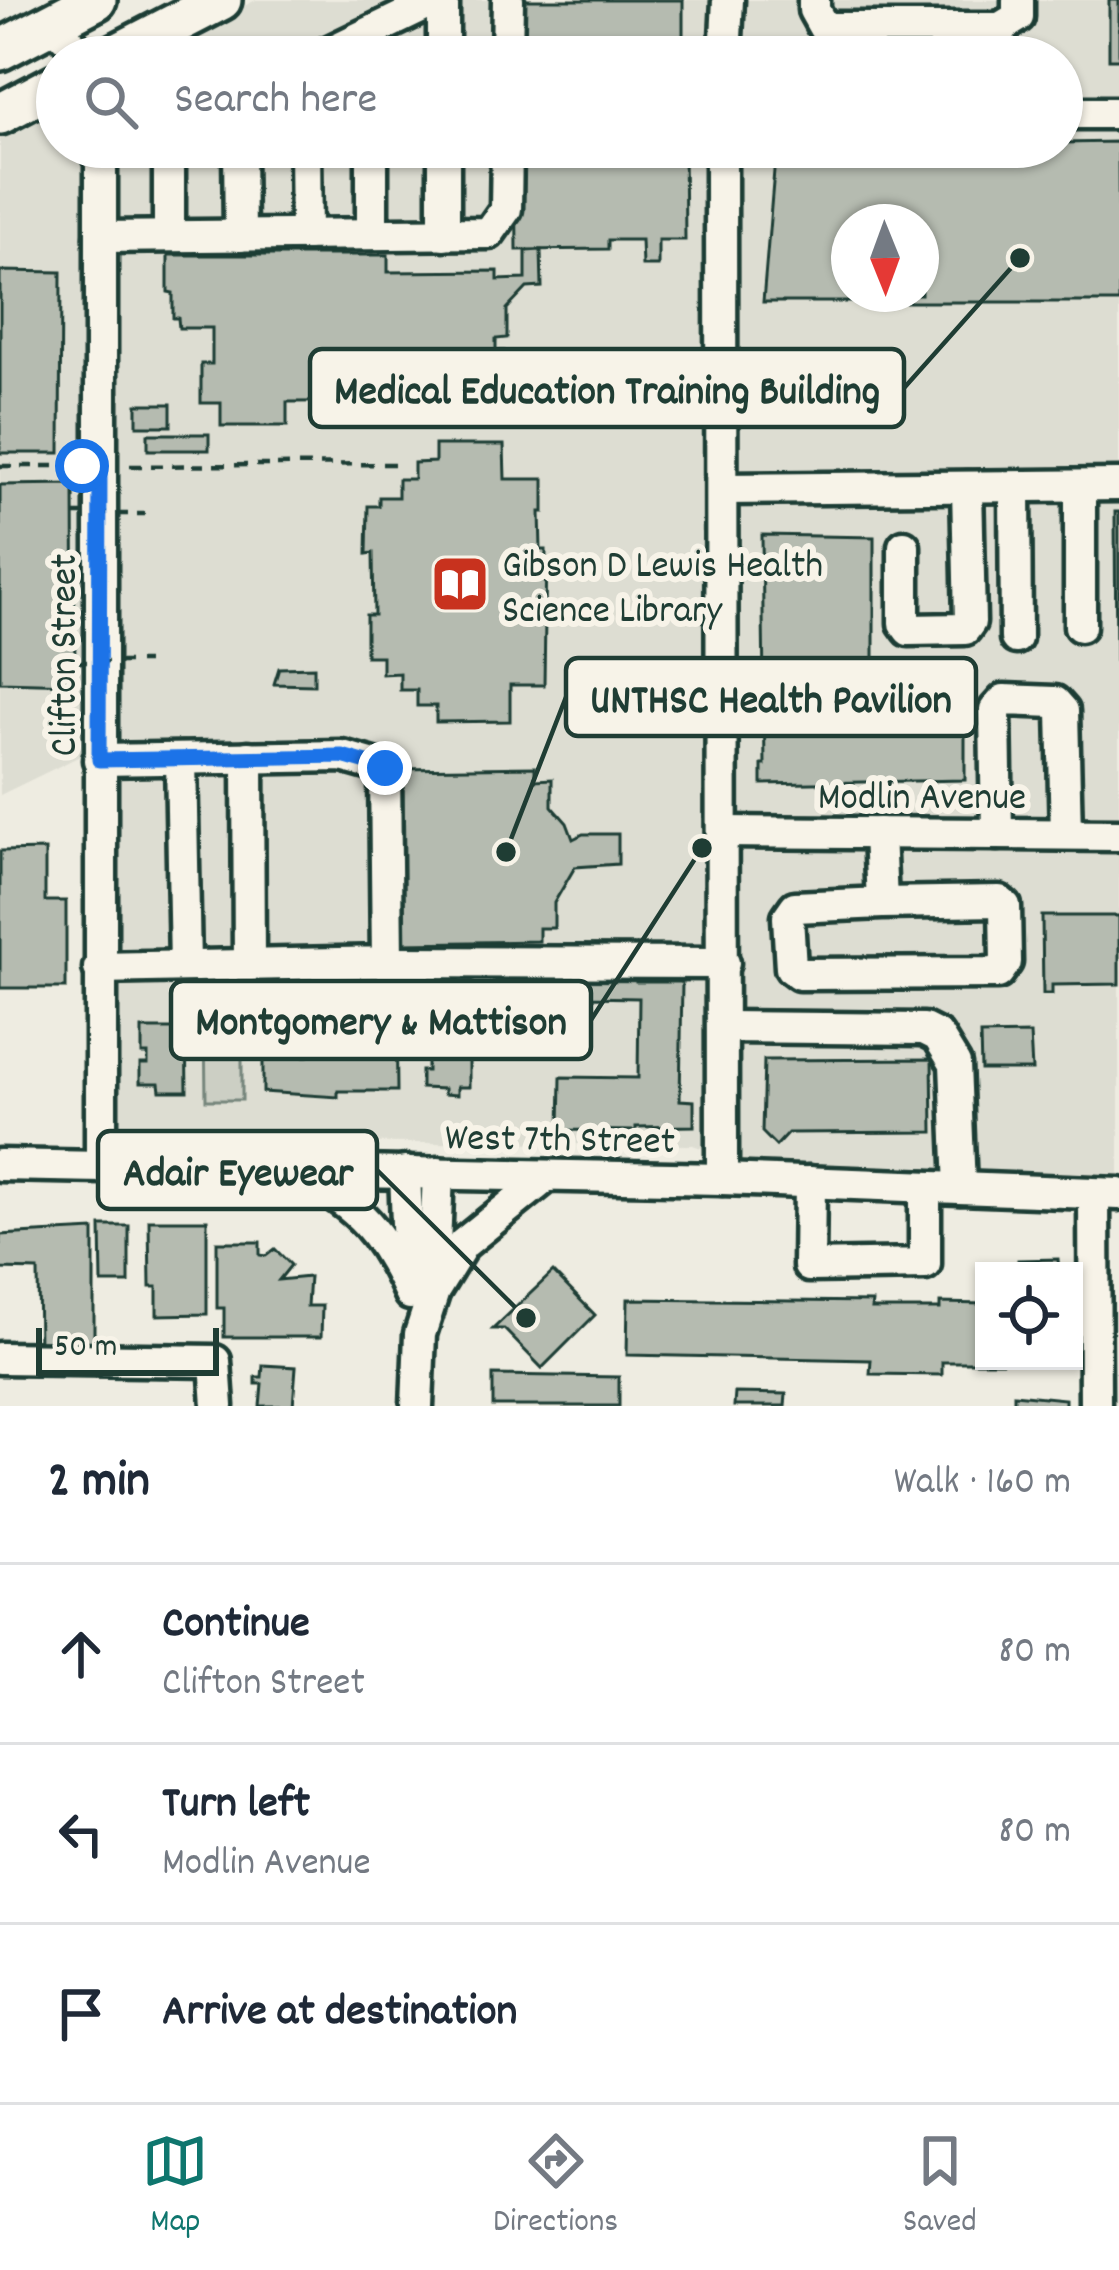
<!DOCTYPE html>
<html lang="en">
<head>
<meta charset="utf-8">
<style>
  :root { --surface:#fff; --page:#f6f6f7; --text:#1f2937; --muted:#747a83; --line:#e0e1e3; --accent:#0f766e }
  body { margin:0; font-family:Dekko,sans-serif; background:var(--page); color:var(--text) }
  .controls { position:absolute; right:36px; bottom:36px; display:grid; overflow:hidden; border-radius:0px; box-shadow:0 3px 9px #0004 }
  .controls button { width:108px; height:108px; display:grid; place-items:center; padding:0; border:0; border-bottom:3px solid var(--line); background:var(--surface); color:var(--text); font:60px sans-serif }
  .compass { position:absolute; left:831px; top:204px; width:108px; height:108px; border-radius:50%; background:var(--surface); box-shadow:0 3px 9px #0004; rotate:179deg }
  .scale { position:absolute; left:36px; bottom:30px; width:183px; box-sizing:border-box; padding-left:12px; border:6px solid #1f3d34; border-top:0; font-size:33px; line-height:42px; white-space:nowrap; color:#1f3d34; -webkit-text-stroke:9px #f7f3e8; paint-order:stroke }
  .stop { position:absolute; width:36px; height:36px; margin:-27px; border:9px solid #1a73e8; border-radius:50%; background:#fff }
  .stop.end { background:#1a73e8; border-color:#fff; box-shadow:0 3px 12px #0008 }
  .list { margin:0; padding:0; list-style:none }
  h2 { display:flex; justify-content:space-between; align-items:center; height:156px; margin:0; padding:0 48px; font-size:51px }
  h2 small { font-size:39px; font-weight:400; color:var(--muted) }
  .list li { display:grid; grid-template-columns:78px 1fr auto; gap:36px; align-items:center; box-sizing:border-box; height:180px; padding:0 48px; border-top:3px solid var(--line) }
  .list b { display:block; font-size:45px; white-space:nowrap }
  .list p { margin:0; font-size:39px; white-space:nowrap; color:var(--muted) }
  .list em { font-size:39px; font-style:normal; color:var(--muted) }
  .icon { flex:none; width:66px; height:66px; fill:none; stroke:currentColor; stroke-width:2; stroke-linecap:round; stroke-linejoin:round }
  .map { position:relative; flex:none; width:1119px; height:1406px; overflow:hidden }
  .search { position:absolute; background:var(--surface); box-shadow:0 3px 9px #0004; left:36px; right:36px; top:36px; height:132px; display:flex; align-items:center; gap:30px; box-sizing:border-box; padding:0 42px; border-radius:66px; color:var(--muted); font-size:45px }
  .sheet { height:696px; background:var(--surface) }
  nav { display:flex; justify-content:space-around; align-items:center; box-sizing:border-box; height:168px; border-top:3px solid var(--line); background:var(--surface); font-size:33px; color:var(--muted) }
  nav a { display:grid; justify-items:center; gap:6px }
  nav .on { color:var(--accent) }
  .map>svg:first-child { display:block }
  .built { fill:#ddddd2; fill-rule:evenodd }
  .green { fill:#cccfc4; stroke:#76867c; stroke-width:3 }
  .building { fill:#b5bbb0; stroke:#1f3d34; stroke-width:3; fill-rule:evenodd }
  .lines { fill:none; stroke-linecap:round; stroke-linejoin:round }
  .minor-casing { stroke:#1f3d34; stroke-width:39 }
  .major-casing { stroke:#1f3d34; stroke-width:48 }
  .path { stroke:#1f3d34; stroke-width:4.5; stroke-dasharray:12 9; stroke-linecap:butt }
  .minor { stroke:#f7f3e8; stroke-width:30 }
  .major { stroke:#f7f3e8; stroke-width:39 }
  .path-bridge { stroke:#1f3d34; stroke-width:4.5; stroke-dasharray:12 9; stroke-linecap:butt }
  .route { stroke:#1a73e8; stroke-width:15 }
  .labels { text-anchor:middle; stroke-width:12; stroke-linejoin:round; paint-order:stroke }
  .poi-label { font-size:39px; fill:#1f3d34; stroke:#f7f3e8; text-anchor:start }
  .street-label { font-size:39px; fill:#1f3d34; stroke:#f7f3e8 }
  .leader { fill:none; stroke:#1f3d34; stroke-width:4.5 }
  .callout-dot { fill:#1f3d34; stroke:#f7f3e8; stroke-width:4.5 }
  .callout { fill:#f7f3e8; stroke:#1f3d34; stroke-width:4.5 }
  .callout-label { font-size:42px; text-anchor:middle; font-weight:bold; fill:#1f3d34 }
</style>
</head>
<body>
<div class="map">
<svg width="1119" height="1406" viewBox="0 0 1119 1406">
  <rect width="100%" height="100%" fill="#eeece1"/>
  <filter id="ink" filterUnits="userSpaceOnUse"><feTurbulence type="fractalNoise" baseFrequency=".00833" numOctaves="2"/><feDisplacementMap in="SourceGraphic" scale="24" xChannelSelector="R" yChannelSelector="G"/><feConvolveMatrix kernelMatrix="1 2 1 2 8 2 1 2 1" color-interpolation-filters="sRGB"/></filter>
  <g filter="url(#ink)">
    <path class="built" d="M256,0H1119V1180L765,1171L693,1145L129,1141L120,1130L119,737L0,795V131L57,102V147H1062V57H145ZM849,222H921V294H849Z"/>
    <polygon class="green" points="205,1024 242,1024 242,1100 206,1100"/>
    <g class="building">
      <polygon points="515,0 683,0 683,57 516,57"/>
      <rect x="1109" y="0" width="10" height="59"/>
      <path d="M1118,142L1119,302H763L776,147H1062V143ZM849,222H921V294H849Z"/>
      <polygon points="516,147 684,147 685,240 658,240 658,266 642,266 641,240 608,240 608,249 517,250"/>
      <polygon points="541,250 542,287 527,288 507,309 507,338 496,339 496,351 504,351 504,385 494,385 494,401 287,402 287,426 221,426 221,403 201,403 201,364 212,364 212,328 179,328 178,318 173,318 173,293 168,292 168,255 388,255 388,272 498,271 498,280 526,279 526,251"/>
      <polygon points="0,271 61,272 60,453 0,453"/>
      <rect x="137" y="404" width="34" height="22"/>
      <rect x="148" y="434" width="61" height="16"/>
      <polygon points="435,445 504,445 505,479 544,479 544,512 540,512 541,550 546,550 544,685 510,685 510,721 436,722 436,706 417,706 417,690 400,690 400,673 382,674 382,656 366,656 366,615 374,615 373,553 367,554 368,506 379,506 379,497 398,497 398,479 414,479 414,463 435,462"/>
      <polygon points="74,484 75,684 0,682 0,485"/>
      <polygon points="1115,512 1119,512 1119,672 1116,672"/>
      <polygon points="762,535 874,537 874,663 965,663 965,780 762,784 762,765 765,765"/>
      <polygon points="314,667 314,685 274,684 279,668"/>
      <polygon points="535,767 535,780 552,779 552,806 567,823 573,839 583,834 618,834 618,864 575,867 554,903 554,928 539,928 539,941 401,943 392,910 402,910 402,880 394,873 393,782 401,782 400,769"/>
      <polygon points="45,850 45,901 66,901 66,988 0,988 0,851"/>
      <polygon points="1042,916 1119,916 1119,984 1052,985 1052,994 1043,994"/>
      <polygon points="407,971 406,1007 396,1007 397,1091 338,1091 338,1097 263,1092 263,1056 307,1056 307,1023 340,1023 340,1030 367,1030 367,1007 304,1008 308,972"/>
      <polygon points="586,973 636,974 636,982 682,982 680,1100 694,1101 694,1126 636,1127 636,1131 560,1130 561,1077 638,1078 639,998 585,997"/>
      <polygon points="142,1029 186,1029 187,1091 160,1091 159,1083 140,1083 140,1064 148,1064 148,1054 142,1054"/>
      <polygon points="1030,1034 1032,1070 981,1070 980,1035"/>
      <polygon points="453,1041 469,1041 469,1087 457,1087 457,1095 444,1094 444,1089 421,1088 421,1071 427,1071 427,1047 453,1047"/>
      <polygon points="932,1059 933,1132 788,1133 776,1146 762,1132 764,1060"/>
      <polygon points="149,1220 207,1220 207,1314 157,1315 157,1287 150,1287"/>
      <polygon points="101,1226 129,1226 129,1283 102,1283"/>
      <polygon points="94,1230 94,1349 39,1350 38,1270 0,1269 0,1235"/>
      <polygon points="217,1242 260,1242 260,1255 266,1256 275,1249 291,1265 279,1280 309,1277 307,1306 322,1306 321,1337 224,1337 224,1308 217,1308"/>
      <polygon points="1058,1259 1059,1271 1018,1271 1018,1260"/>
      <polygon points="553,1272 595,1315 542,1368 504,1329 493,1329"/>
      <polygon points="628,1299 872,1302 871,1309 940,1309 940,1303 984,1304 984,1361 1004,1362 942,1362 942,1375 870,1374 871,1360 627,1355"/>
      <polygon points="263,1365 296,1367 293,1406 260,1406 262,1384 256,1384 256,1377 262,1377"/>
      <polygon points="493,1375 619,1377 619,1406 493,1406"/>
      <polygon points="735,1393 786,1394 785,1406 734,1406"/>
      <polygon points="1014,1394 1065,1399 1065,1406 1014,1406"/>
    </g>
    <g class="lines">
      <defs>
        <g id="minor">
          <polyline points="443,0 443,57"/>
          <polyline points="814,0 814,10 824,28 1000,28"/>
          <polyline points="53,23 84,57"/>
          <polyline points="319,57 437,0"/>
          <polyline points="507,57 508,0"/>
          <polyline points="725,57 728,0"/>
          <polyline points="999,57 1000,28 1018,17 1018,0"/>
          <polyline points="1062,113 1119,113"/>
          <polyline points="101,147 101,1164"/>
          <polyline points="239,147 240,236"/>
          <polyline points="305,147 306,235"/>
          <polyline points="444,147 444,234"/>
          <polyline points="721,147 722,1179"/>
          <polyline points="372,234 372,147"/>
          <polyline points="169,236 169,147"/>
          <polyline points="101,237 489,233 506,209 507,147"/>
          <polyline points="1080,486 1080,626"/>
          <polyline points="1015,487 1016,638"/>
          <polyline points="722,489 1119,485"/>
          <polyline points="904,546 904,623 909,630 965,629 970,622 967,487"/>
          <polyline points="248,757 249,965"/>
          <polyline points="181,759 185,966"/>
          <polyline points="724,832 1119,835"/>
          <polyline points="879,833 882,903 999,901 1005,906 1006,962 998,973 799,974 791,968 788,917 795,907 882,903"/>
          <polyline points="997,834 995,710 1004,700 1055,702 1063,711 1066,834"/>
          <polyline points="387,962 724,963"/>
          <polyline points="99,968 387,962 385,768 342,756 99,760"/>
          <polyline points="723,1027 924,1029 938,1036 955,1064 960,1188"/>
          <polyline points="0,1165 722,1179 1119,1194"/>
          <polyline points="405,1172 409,1275"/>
          <path d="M301,1174C360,1208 382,1231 410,1294"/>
          <polyline points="810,1182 809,1266 925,1264 925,1187"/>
          <polyline points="1094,1194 1095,1406"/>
          <polyline points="436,1288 463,1244 547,1176"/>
          <polyline points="0,1358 215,1361 218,1406"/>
          <polyline points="417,1406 420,1334 433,1294 438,1173"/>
        </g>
        <g id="major">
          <polyline points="0,50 96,0"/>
          <polyline points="111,57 221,0"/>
          <polyline points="0,114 57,84"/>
        </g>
      </defs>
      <use href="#minor" class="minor-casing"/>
      <use href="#major" class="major-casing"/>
      <g class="path">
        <polyline points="0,466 77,466"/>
        <polyline points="130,466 394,464"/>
        <polyline points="138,514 145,514"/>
        <polyline points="139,662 147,662"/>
      </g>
      <use href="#minor" class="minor"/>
      <use href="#major" class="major"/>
      <g class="path-bridge">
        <polyline points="74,514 138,514"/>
        <polyline points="75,662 139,662"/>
      </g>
    </g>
  </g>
  <g class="lines" filter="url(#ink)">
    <polyline class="route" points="82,466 100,466 99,760 342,756 385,768"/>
  </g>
  <defs>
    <symbol id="library-square" viewBox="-11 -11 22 22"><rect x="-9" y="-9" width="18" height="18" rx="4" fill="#c8321e" stroke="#f7f3e8"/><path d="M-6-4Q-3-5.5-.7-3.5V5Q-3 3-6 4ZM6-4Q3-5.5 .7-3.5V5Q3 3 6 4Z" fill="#fff"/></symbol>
  </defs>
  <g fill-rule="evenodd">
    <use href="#library-square" x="427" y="551" width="66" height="66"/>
  </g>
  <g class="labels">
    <g class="poi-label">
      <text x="502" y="576">Gibson D Lewis Health<tspan x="502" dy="45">Science Library</tspan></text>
    </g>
    <g class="street-label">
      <text transform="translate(61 655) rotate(-90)" y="14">Clifton Street</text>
      <text x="922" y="808">Modlin Avenue</text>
      <text transform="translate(560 1136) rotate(1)" y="14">West 7th Street</text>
    </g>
  </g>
  <path class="leader" d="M1020 258L904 388M506 852L566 697M702 848L591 1020M526 1318L377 1170"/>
  <g class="callout-dot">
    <circle cx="1020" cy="258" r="12"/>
    <circle cx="506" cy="852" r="12"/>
    <circle cx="702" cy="848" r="12"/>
    <circle cx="526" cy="1318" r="12"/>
  </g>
  <g class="callout">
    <rect x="310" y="349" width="594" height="78" rx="12"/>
    <rect x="566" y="658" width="410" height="78" rx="12"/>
    <rect x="171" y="981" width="420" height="78" rx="12"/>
    <rect x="98" y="1131" width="279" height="78" rx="12"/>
  </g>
  <g class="callout-label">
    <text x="607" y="403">Medical Education Training Building</text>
    <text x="771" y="712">UNTHSC Health Pavilion</text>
    <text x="381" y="1034">Montgomery &amp; Mattison</text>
    <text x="238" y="1185">Adair Eyewear</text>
  </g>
</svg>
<div class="controls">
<button><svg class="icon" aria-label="locate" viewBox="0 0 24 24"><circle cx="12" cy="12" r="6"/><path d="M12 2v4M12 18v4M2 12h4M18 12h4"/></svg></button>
</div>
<svg class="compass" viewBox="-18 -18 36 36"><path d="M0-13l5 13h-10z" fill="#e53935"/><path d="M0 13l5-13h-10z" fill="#747a83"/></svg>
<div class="scale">50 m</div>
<div class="stop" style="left:82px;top:466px"></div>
<div class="stop end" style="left:385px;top:768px"></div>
<div class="search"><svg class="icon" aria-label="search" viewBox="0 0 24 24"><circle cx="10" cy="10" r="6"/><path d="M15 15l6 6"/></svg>Search here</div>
</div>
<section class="sheet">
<h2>2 min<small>Walk · 160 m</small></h2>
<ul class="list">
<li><svg class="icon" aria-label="ahead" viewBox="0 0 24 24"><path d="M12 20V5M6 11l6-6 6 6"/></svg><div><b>Continue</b><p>Clifton Street</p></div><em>80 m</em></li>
<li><svg class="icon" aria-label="left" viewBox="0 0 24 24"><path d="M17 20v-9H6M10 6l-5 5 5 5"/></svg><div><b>Turn left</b><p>Modlin Avenue</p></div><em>80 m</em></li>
<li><svg class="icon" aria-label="arrive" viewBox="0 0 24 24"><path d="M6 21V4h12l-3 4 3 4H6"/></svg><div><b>Arrive at destination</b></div></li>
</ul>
</section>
<nav>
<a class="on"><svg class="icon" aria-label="map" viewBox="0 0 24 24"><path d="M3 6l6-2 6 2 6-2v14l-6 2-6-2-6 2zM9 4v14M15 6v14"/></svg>Map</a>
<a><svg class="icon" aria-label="directions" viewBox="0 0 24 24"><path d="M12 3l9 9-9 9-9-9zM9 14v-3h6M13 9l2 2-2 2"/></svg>Directions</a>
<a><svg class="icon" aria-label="saved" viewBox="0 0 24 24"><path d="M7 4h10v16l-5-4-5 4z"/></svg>Saved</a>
</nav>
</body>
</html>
